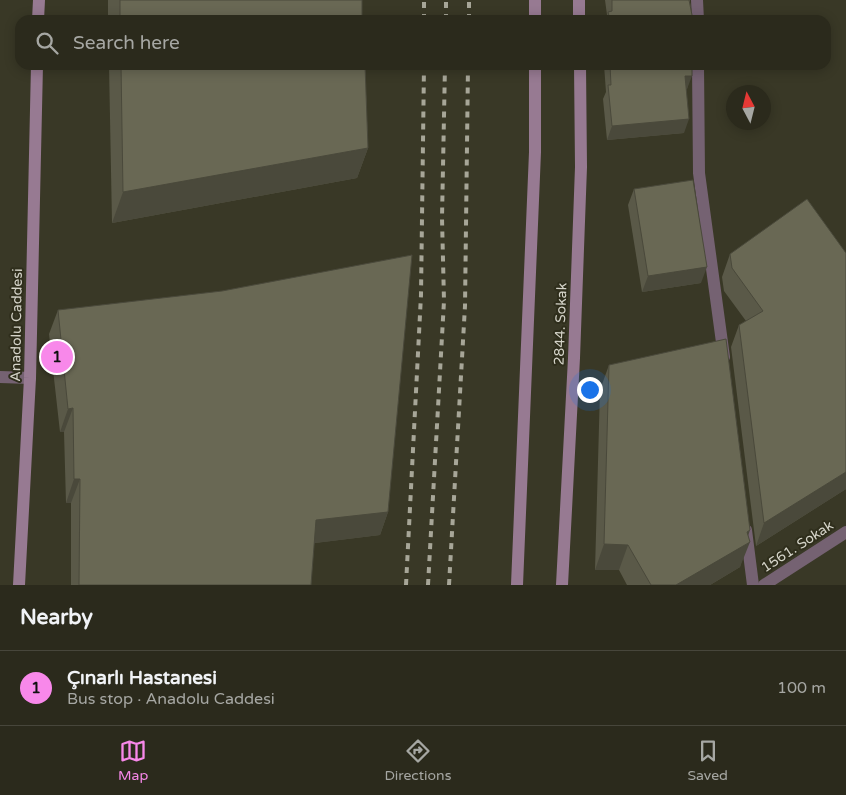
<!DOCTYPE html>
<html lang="en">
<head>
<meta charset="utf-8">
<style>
  :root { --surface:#2b2a1c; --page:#373629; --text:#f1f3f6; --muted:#a6a7a3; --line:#47463b; --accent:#f888ea }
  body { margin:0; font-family:"Varela Round",sans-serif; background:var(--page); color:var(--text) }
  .compass { position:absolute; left:726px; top:85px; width:45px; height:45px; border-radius:50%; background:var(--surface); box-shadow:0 2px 12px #0003; rotate:353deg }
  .you { position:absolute; left:589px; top:389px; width:18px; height:18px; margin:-12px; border:4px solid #fff; border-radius:50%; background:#1a73e8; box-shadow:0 0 0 8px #1a73e833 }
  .badge { display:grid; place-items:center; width:32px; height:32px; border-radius:50%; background:var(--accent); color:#111; font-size:16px; font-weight:700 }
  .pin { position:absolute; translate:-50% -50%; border:2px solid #fff; box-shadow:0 1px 5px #0006 }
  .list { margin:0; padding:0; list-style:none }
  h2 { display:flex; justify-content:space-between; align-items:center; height:65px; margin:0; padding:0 20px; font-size:21px }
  h2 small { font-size:16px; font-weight:400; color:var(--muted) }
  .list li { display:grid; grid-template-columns:32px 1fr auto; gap:15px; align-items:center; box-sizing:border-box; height:75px; padding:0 20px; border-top:1px solid var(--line) }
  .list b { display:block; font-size:19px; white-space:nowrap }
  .list p { margin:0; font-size:16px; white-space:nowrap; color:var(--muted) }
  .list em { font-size:16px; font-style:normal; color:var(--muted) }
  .icon { flex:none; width:28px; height:28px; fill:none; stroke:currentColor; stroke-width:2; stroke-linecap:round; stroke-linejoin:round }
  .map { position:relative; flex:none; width:846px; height:585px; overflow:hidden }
  .search { position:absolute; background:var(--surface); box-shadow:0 2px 12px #0003; left:15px; right:15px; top:15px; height:55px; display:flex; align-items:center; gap:12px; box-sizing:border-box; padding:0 18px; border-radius:15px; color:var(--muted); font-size:19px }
  .sheet { height:140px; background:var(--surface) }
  nav { display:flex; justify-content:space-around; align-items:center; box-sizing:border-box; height:70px; border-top:1px solid var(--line); background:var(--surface); font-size:14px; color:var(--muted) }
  nav a { display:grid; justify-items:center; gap:2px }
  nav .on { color:var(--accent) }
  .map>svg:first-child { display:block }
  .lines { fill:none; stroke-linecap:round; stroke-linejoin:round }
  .street { stroke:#756272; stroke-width:12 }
  .secondary { stroke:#977a92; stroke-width:12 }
  .rail { stroke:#a7a698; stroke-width:4; stroke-dasharray:6 6; stroke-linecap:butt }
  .wall { fill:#5a5948 }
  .shaded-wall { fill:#4a493b }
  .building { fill:#696854; stroke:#4a493b }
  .labels { text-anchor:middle; stroke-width:4; stroke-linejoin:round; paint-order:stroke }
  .street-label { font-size:14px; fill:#d4d3c8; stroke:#2f2e1c }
</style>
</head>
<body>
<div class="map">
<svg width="846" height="585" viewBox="0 0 846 585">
  <rect width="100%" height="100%" fill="#393826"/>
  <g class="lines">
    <g class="street">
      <polyline points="697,0 698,20"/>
      <polyline points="698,65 699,173 724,357"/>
      <polyline points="0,377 30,378"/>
      <polyline points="746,530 753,585"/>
      <polyline points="764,585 846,532"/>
    </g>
    <g class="secondary">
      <polyline points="535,0 535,20"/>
      <polyline points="579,0 579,20"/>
      <polyline points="38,20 39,0"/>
      <polyline points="19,585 30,378 37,65"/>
      <polyline points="517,585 535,152 535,65"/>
      <polyline points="562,585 574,358 581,167 580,65"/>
    </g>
    <g class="rail">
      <polyline points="424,20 424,0"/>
      <polyline points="446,20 446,0"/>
      <polyline points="469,20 469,0"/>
      <polyline points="406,585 421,295 424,65"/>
      <polyline points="428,585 444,301 442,218 445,65"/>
      <polyline points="449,585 465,306 468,65"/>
    </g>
  </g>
  <g class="wall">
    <rect x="108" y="0" width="254" height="20"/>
    <polygon points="605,0 690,0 690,2 693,20 605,20 607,15"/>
    <polygon points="109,65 365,65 368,148 357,178 112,223"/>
    <polygon points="604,65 692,65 687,89 686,89 684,133 607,140 603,99 606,92"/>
    <polygon points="634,189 701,283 642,292 628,205"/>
    <polygon points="846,253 846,489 756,546 731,347 739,325 746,321 724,291 722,277 730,254"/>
    <polygon points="58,310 388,512 380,535 314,543 311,585 71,585 71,503 66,503 64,432 60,432 49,334"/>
    <polygon points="609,365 748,536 740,567 710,585 627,585 619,570 595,570 600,390"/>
  </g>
  <g class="shaded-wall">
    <polygon points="685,76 692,76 687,89 680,90"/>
    <polygon points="689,119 684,133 607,140 612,126"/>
    <polygon points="368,148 357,178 112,223 123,192"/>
    <polygon points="707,267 701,283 642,292 648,276"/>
    <polygon points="73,408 64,432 60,432 68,409"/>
    <polygon points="846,472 846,489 756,546 764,523"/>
    <polygon points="74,479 80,479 71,503 66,503"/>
    <polygon points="388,512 380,535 308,544 316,520"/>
    <polygon points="750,530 745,545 750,542 740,567 710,585 676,585"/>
    <polygon points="604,544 628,545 619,570 595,570"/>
  </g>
  <g class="building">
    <rect x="120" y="0" width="242" height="20"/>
    <polygon points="612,0 689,0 693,20 610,20 608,12 612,11"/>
    <polygon points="121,65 365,65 368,148 123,192"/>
    <polygon points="610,65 692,65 692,76 685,76 689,119 612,126 608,85 611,85"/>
    <polygon points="693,180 707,267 648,276 634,189"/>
    <polygon points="807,199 846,253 846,472 764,523 739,325 763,311 732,268 730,254"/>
    <polygon points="412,255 388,512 316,520 311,585 79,585 80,479 74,479 73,408 68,409 58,310 222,291"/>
    <polygon points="726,339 750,530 747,532 750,542 676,585 651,585 628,545 604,544 609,365"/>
  </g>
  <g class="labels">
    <g class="street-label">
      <text transform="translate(560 324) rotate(-88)" y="5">2844. Sokak</text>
      <text transform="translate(16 325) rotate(-89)" y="5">Anadolu Caddesi</text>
      <text transform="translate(797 546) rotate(-33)" y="5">1561. Sokak</text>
    </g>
  </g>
</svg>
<svg class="compass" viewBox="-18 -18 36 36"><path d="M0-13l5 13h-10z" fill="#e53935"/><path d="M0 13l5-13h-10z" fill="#a6a7a3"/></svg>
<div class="you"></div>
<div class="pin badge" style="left:57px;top:357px">1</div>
<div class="search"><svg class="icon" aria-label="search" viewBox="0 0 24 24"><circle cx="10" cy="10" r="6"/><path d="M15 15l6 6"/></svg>Search here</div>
</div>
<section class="sheet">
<h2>Nearby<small></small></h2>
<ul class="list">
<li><span class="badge">1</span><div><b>Çınarlı Hastanesi</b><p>Bus stop · Anadolu Caddesi</p></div><em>100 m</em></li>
</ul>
</section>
<nav>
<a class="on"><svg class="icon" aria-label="map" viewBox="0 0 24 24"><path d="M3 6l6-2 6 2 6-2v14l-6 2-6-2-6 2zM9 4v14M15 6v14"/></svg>Map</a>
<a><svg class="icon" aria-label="directions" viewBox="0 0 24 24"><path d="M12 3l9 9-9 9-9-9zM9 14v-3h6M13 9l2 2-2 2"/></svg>Directions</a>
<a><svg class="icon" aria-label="saved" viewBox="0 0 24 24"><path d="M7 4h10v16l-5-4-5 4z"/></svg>Saved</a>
</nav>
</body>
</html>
